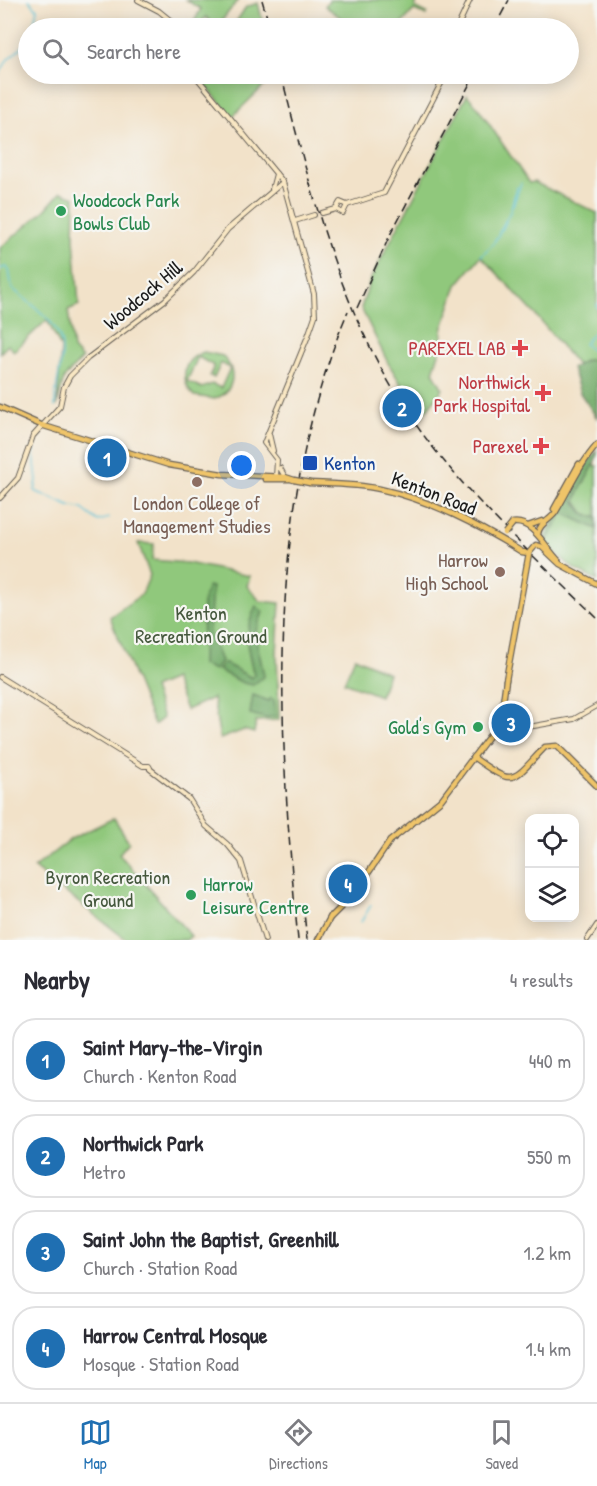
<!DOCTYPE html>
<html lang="en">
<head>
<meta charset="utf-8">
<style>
  :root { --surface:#fff; --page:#f2f2f3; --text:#2b2b33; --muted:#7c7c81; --line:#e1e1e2; --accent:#1f6fb2 }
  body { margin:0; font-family:"Patrick Hand",sans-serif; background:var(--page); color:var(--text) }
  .controls { position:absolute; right:18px; bottom:18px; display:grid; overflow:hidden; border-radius:12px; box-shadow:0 3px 15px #0003 }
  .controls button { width:54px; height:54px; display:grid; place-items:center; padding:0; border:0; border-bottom:2px solid var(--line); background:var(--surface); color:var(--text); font:30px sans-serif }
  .you { position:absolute; left:242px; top:466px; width:21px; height:21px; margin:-15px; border:4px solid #fff; border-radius:50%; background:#1a73e8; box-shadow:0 0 0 9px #1a73e833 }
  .badge { display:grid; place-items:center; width:39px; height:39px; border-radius:50%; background:var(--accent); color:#fff; font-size:20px; font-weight:700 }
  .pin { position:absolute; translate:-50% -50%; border:3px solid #fff; box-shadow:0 2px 6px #0006 }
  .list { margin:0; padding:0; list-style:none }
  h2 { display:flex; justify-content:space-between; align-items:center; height:78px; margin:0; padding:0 24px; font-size:26px }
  h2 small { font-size:20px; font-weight:400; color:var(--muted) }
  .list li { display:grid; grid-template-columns:39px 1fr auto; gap:18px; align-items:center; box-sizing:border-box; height:84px; margin:0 12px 12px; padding:0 12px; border:2px solid var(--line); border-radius:24px }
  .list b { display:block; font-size:22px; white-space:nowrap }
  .list p { margin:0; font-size:20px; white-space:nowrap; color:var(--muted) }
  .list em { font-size:20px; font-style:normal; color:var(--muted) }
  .icon { flex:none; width:33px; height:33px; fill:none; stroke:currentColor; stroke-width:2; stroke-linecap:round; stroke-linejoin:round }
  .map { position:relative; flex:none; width:597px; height:940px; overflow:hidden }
  .search { position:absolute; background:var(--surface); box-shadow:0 3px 15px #0003; left:18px; right:18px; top:18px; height:66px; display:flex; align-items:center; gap:15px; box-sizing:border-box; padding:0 21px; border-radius:33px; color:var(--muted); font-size:22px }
  .sheet { height:462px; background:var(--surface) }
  nav { display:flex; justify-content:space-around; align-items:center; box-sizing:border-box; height:84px; border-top:2px solid var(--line); background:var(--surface); font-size:16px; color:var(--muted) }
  nav a { display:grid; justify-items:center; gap:3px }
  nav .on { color:var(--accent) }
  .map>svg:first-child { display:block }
  .green { fill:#90c87b; stroke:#56724c; stroke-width:1.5; fill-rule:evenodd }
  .forest { fill:#74ac6b; stroke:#486444; stroke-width:1.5 }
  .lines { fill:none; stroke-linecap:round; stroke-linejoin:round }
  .stream { stroke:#59c1d6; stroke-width:1.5 }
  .secondary-casing { stroke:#676159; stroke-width:6 }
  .primary-casing { stroke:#676159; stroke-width:7 }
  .secondary { stroke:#f9e7c3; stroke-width:4 }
  .primary { stroke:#efc469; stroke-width:4.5 }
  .rail { stroke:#1c1c1c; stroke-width:1.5; stroke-dasharray:9 4.5; stroke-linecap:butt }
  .primary-bridge-casing { stroke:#676159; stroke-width:7; stroke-linecap:butt }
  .primary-bridge { stroke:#efc469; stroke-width:4.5 }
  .leisure-dot { fill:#2e9e5b; stroke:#f6f6f2; stroke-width:2 }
  .health-dot { fill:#e0444e; stroke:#f6f6f2; stroke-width:2 }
  .transit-dot { fill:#1a4fb4; stroke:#f6f6f2; stroke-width:2 }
  .education-dot { fill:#8d6e63; stroke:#f6f6f2; stroke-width:2 }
  .labels { text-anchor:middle; stroke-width:4.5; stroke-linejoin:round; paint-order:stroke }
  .leisure-label { font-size:20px; fill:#27864d; stroke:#f6f6f2; text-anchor:start }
  .street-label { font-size:20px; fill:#1c1c1c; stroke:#f6f6f2 }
  .health-label { font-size:20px; fill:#be3a42; stroke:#f6f6f2; text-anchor:end }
  .transit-label { font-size:20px; fill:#164399; stroke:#f6f6f2; text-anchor:start }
  .education-label { font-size:20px; fill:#785e54; stroke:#f6f6f2 }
  .park-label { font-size:20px; fill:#45583d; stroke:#f6f6f2 }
</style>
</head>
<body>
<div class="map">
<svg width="597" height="940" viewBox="0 0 597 940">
  <rect width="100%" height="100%" fill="#f6f6f2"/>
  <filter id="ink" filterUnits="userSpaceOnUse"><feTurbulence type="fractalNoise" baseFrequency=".0167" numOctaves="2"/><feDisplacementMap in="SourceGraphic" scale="12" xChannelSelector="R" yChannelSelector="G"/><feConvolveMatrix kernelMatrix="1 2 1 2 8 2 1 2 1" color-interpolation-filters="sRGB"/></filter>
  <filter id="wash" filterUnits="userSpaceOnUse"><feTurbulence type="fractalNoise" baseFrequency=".008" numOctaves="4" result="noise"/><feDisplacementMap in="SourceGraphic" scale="24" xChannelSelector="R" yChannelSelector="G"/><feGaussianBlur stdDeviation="1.35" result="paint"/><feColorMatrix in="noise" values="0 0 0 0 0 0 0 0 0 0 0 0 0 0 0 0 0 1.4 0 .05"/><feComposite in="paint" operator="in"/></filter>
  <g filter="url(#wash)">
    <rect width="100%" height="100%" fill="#f2e2c9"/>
    <g class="green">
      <polygon points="186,0 238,0 216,28 206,17 197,28 181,28 192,25 201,9"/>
      <polygon points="329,0 418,0 415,7 427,13 426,15 414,10 398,28 355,28 325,6"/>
      <polygon points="258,3 264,28 232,28 246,7"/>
      <polygon points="196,74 276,74 232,117"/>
      <polygon points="467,95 477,106 529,183 534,182 597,213 597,361 586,360 577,365 534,313 481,256 457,285 442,330 442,344 433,372 443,389 422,416 422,411 417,410 388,363 361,308 370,280"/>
      <polygon points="61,192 75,197 74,238 79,305 68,310 73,349 82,359 64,378 57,406 61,348 47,320 14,351 8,345 0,353 0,248 45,210"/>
      <path d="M204,352L223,356C237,371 235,391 215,399L194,396C179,380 182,359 204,352ZM198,357L214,366L210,376L214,378L221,363L230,368L221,388L212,384L202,388L187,381Z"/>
      <polygon points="594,465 597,466 597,518 584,513 576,501 579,491"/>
      <polygon points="563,509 597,528 597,581 574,569 544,542"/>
      <polygon points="138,543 154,544 152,560 188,563 250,576 247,586 260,601 280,603 277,653 279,720 256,721 254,733 244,730 220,739 213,698 186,710 174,679 153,688 163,718 154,725 110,617 142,594 150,575"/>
      <polygon points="355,657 388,673 380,696 344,682"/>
      <polygon points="114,818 129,842 119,854 191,936 186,940 127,940 34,868 71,839"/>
    </g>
    <g class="forest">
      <polygon points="586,360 597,361 597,418 580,393 572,368"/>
      <path d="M597,450C597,469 580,483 575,502L584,514L597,518V529L563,513L546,543L543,540L574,481Z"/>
      <polygon points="208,586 212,587 209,633 221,661 215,670 202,665 203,601"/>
      <path d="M256,606L263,612L255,633L264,676L253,685L243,683L218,670L224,663L252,678L254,675C246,647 243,633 256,606Z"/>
      <polygon points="253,695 269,701 271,698 274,700 276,716 265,718 250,714"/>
    </g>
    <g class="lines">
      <g class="stream">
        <polyline points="29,0 37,9 33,28"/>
        <polyline points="0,73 8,59 28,42"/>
        <polyline points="513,205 521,183"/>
        <polyline points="502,230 506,221"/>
        <polyline points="499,233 510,212 517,187"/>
        <polyline points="494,242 499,234"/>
        <polyline points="481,256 493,244"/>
        <path d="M0,269L6,267L9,270L12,288C29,304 64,323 62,352C61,371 54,388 55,407"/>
        <polyline points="597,304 597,308"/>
        <polyline points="594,361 595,353 584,344 597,329"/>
        <polyline points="33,447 37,480 35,491 71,507 81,508 98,521 109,518"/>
        <polyline points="361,922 371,905"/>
      </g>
    </g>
  </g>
  <g filter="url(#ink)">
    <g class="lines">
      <defs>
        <g id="secondary">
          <polyline points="138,0 159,11 180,28"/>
          <polyline points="457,28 470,0"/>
          <polyline points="194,74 283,182 314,294 315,316 308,336 264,443 277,460 276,477"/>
          <polyline points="272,189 276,174"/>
          <polyline points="336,209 343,213 347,205"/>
          <polyline points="322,213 336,209 340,202 347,205 384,193 446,74"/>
          <polyline points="295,221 314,215"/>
          <polyline points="269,434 273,451"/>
          <polyline points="280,468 285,477"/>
          <polyline points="0,498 18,478 33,436 60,406 64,387 70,376 88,358 165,300 194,272 228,229 283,182"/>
          <polyline points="0,677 143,766 149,766 150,768"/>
          <polyline points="493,731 500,732 574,719 597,706"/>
          <polyline points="150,769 189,799 206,826 227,844 241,861 265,940"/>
          <polyline points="252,905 249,909 253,909"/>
          <polyline points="587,940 597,925"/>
        </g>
        <g id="primary">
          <polyline points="0,407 41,425 169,465 222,474 285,477 294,480"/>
          <polyline points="265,479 289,479"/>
          <path d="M310,483C333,484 357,484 380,489C431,500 478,525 522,552L529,553L506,680"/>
          <polyline points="554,509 579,464"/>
          <path d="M513,523C533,520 545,547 558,560"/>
          <polyline points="528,526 542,521"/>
          <path d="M538,534C539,524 549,521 555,513C569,490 579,465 597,445"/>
          <polyline points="536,545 542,547 560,564 597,584"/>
          <polyline points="502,710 506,680"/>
          <path d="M473,757C516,788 511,782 545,747L557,746L597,786"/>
          <polyline points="331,917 354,894 390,841 441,800 493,731 502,708"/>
          <polyline points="318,940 331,916"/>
        </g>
      </defs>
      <use href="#secondary" class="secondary-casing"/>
      <use href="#primary" class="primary-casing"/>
      <use href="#secondary" class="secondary"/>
      <use href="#primary" class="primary"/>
      <g class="rail">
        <polyline points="262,0 270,28"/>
        <polyline points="494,28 509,0"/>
        <path d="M281,74C312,194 340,314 412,419C463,493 533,555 597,618"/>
        <polyline points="357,308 390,235 475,74"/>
        <polyline points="303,904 307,940"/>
        <path d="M298,940C278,730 264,510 348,311"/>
      </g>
      <defs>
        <g id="primary-bridge">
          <polyline points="294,480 310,483"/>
          <polyline points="505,533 513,523"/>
          <polyline points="529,553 534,547"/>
        </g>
      </defs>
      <use href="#primary-bridge" class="primary-bridge-casing"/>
      <use href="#primary-bridge" class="primary-bridge"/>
    </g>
  </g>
  <g class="leisure-dot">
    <circle cx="61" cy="211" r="6"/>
    <circle cx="478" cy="727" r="6"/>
    <circle cx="191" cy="895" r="6"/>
  </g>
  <g class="health-dot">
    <path d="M517 339h6v6h6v6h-6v6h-6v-6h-6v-6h6z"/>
    <path d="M540 384h6v6h6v6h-6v6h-6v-6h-6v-6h6z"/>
    <path d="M538 437h6v6h6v6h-6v6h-6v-6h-6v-6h6z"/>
  </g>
  <rect class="transit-dot" x="302" y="455" width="16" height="16" rx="3"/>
  <g class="education-dot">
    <circle cx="197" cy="482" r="6"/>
    <circle cx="500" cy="572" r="6"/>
  </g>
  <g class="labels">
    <g class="leisure-label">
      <text x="73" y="207">Woodcock Park<tspan x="73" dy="23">Bowls Club</tspan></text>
      <text x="466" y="734" text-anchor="end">Gold's Gym</text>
      <text x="203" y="891">Harrow<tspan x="203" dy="23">Leisure Centre</tspan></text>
    </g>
    <g class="street-label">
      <text transform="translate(143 295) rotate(-40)" y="7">Woodcock Hill</text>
      <text transform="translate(434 493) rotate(21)" y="7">Kenton Road</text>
    </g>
    <g class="health-label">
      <text x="506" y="355">PAREXEL LAB</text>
      <text x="530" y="389">Northwick<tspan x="530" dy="23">Park Hospital</tspan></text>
      <text x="528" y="453">Parexel</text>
    </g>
    <g class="transit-label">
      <text x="324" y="470">Kenton</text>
    </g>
    <g class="education-label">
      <text x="197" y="510">London College of<tspan x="197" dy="23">Management Studies</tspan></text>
      <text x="488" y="567" text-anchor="end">Harrow<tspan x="488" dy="23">High School</tspan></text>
    </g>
    <g class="park-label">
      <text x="201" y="620">Kenton<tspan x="201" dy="23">Recreation Ground</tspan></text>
      <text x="108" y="884">Byron Recreation<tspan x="108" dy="23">Ground</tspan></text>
    </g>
  </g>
</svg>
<div class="controls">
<button><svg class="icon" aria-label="locate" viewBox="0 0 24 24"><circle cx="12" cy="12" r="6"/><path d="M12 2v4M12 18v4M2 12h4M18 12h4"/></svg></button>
<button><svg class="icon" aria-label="layers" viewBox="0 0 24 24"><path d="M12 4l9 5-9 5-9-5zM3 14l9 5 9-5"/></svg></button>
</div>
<div class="you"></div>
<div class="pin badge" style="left:107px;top:458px">1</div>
<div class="pin badge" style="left:402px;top:408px">2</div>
<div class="pin badge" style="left:511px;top:723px">3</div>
<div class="pin badge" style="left:348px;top:884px">4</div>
<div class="search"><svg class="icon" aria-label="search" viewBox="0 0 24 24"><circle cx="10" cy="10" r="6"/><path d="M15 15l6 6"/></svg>Search here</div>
</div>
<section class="sheet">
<h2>Nearby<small>4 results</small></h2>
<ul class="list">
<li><span class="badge">1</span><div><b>Saint Mary-the-Virgin</b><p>Church · Kenton Road</p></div><em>440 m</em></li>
<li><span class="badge">2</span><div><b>Northwick Park</b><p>Metro</p></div><em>550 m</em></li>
<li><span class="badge">3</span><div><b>Saint John the Baptist, Greenhill</b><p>Church · Station Road</p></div><em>1.2 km</em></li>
<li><span class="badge">4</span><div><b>Harrow Central Mosque</b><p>Mosque · Station Road</p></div><em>1.4 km</em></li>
</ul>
</section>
<nav>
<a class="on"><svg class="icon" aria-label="map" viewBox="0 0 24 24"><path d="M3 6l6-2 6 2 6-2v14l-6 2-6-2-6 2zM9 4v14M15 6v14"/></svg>Map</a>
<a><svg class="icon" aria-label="directions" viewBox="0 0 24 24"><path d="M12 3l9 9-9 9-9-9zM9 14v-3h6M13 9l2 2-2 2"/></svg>Directions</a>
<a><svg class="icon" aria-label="saved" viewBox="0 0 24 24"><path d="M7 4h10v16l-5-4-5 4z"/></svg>Saved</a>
</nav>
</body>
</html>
